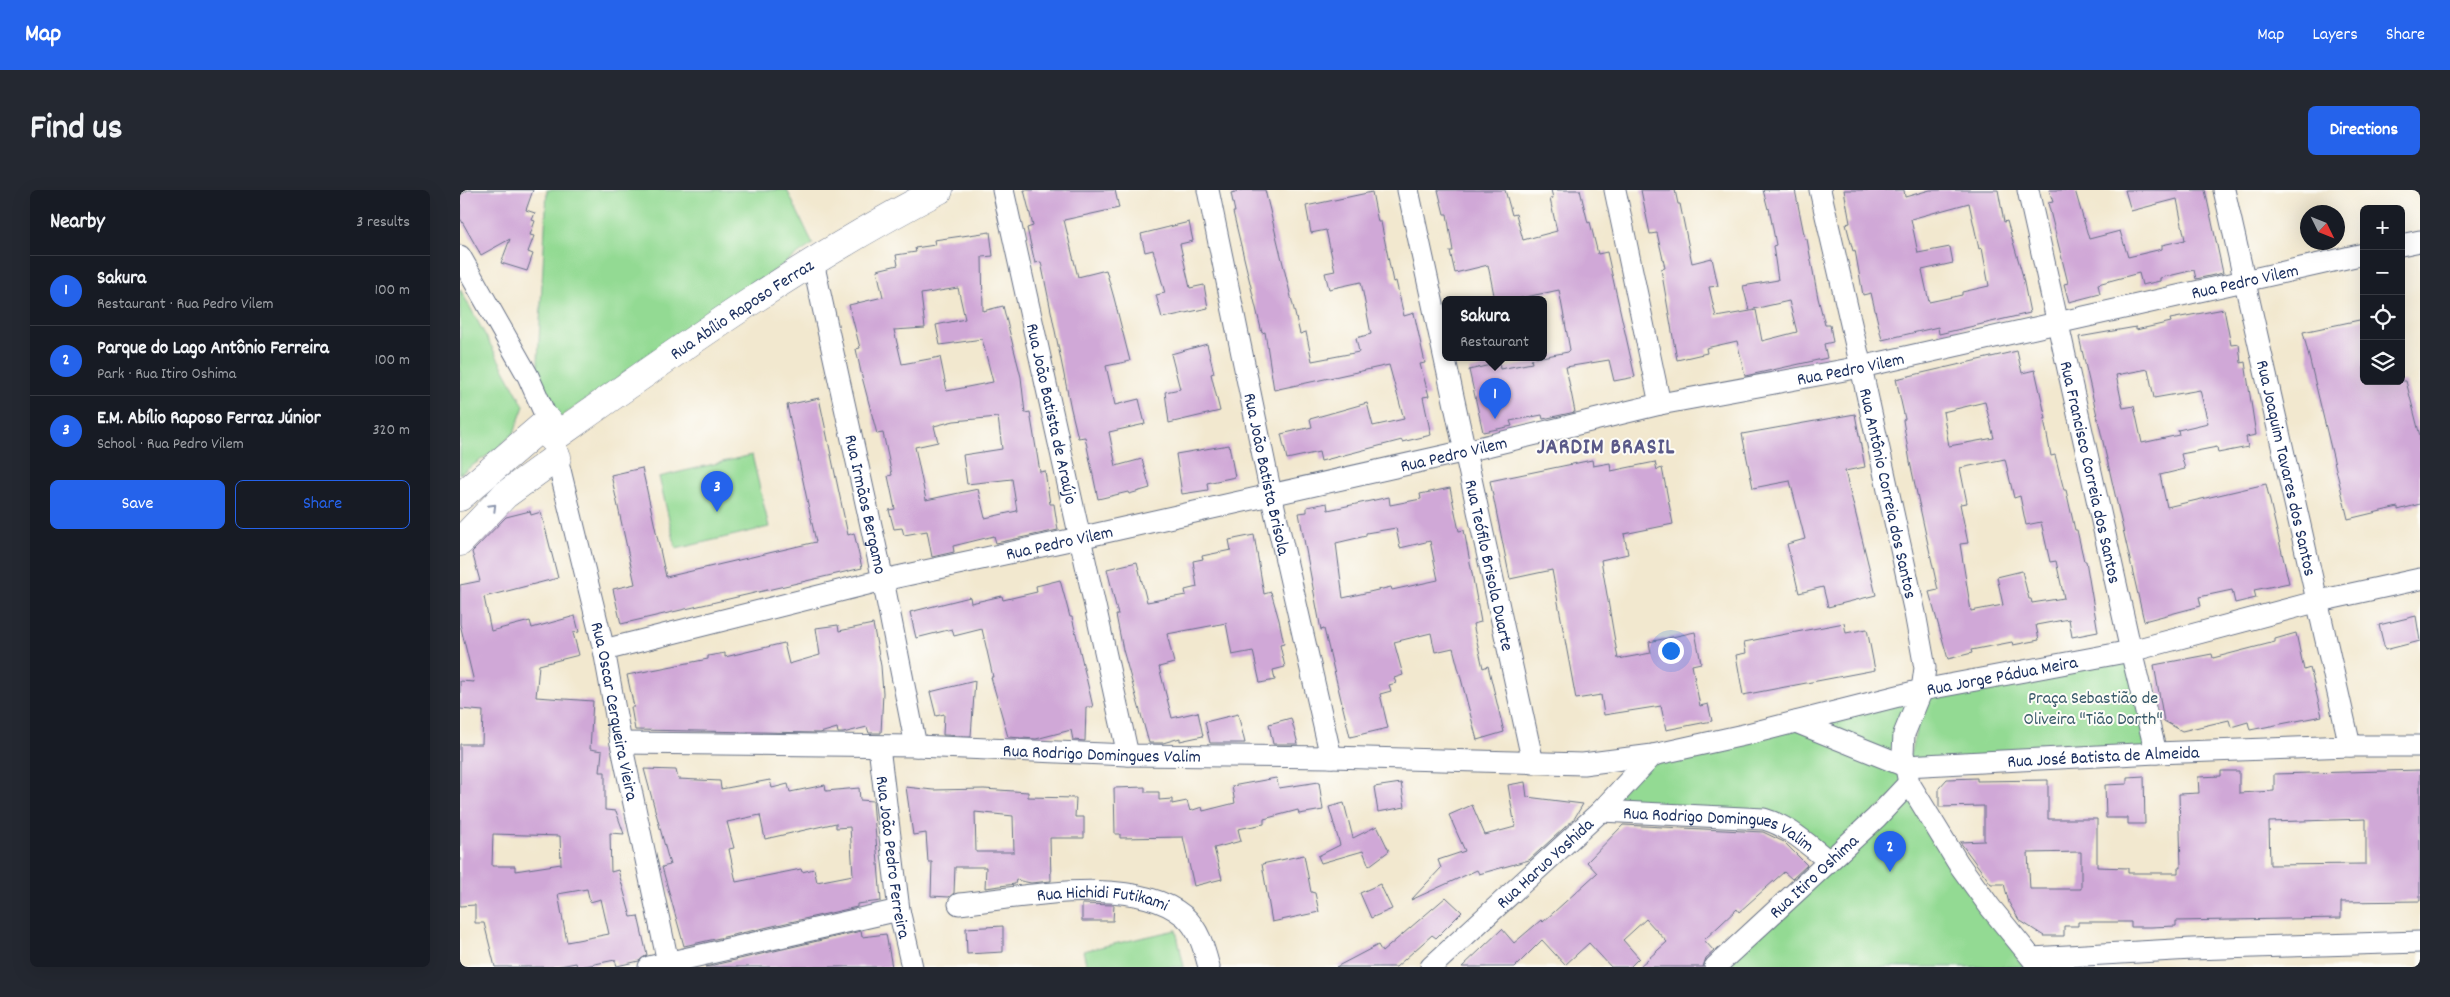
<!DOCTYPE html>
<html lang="en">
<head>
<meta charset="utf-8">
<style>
  :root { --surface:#171b24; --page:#242831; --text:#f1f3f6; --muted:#9ea1a6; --line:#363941; --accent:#2563eb }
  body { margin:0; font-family:Dekko,sans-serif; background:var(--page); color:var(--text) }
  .controls { position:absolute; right:15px; top:15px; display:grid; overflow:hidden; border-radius:8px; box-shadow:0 5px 20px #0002 }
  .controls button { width:45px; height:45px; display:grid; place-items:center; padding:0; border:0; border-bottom:1px solid var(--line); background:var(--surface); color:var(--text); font:25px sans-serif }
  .compass { position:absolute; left:1840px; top:15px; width:45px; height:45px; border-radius:50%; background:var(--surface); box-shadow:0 5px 20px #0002; rotate:133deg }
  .you { position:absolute; left:1210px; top:460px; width:18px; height:18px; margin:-12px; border:4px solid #fff; border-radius:50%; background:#1a73e8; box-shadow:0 0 0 8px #1a73e833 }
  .badge { display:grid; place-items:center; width:32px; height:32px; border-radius:50%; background:var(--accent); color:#fff; font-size:16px; font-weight:700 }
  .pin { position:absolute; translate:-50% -41px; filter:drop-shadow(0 1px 2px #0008) }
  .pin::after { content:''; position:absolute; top:26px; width:18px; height:15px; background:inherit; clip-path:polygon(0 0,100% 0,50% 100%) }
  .popup { position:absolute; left:982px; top:106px; width:105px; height:65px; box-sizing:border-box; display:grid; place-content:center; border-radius:8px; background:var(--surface); filter:drop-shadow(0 1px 4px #0005); font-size:16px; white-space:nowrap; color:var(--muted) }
  .popup b { font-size:19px; color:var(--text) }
  .popup::after { content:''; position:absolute; left:50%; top:100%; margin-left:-10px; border:10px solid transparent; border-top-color:var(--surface) }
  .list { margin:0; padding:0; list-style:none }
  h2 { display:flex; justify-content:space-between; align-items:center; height:65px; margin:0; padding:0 20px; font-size:21px }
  h2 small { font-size:16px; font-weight:400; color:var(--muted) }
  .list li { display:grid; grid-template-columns:32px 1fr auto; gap:15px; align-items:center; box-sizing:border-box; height:70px; padding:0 20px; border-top:1px solid var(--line) }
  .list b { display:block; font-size:19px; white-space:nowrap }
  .list p { margin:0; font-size:16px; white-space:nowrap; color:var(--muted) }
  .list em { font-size:16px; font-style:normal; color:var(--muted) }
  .actions { display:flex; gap:10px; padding:15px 20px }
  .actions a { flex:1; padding:11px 0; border:1px solid var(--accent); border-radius:8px; text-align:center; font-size:18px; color:var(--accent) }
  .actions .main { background:var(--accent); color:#fff }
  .icon { flex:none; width:28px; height:28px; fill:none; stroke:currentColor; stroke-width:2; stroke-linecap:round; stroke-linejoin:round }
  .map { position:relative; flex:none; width:1960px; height:777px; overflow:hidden; border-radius:8px }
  header { display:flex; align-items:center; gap:30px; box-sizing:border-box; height:70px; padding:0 25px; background:var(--accent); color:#fff }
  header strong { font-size:24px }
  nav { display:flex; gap:28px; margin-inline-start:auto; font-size:18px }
  .intro { display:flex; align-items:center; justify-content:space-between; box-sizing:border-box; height:120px; padding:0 30px }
  h1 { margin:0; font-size:35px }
  .button { padding:12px 22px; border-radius:8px; background:var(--accent); color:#fff; font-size:18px; font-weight:700 }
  main { display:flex; gap:30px; padding:0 30px }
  aside { flex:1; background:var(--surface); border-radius:8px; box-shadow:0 5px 20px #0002 }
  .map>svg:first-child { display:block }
  .green { fill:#93da93; stroke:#578478 }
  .building { fill:#d0a8d7; fill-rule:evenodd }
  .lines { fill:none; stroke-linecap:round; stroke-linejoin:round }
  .minor-casing { stroke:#667086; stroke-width:23 }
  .tertiary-casing { stroke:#667086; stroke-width:29 }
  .minor { stroke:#fff; stroke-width:21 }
  .tertiary { stroke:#fff; stroke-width:28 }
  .oneway { stroke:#8d97ae }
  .labels { text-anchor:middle; stroke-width:4; stroke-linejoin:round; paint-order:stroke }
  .street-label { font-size:18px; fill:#1b2f5e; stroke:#fdfcf7 }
  .park-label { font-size:18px; fill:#395a6b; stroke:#fdfcf7 }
  .district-label { font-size:22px; font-weight:bold; letter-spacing:1px; fill:#5a5988; stroke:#fdfcf7 }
</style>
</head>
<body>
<header>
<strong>Map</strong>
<nav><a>Map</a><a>Layers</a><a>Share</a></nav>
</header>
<div class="intro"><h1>Find us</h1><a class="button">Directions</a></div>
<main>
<aside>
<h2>Nearby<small>3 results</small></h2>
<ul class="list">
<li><span class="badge">1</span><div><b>Sakura</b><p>Restaurant · Rua Pedro Vilem</p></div><em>100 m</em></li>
<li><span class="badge">2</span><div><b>Parque do Lago Antônio Ferreira</b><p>Park · Rua Itiro Oshima</p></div><em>100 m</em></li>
<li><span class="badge">3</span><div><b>E.M. Abílio Raposo Ferraz Júnior</b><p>School · Rua Pedro Vilem</p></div><em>320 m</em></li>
</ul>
<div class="actions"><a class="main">Save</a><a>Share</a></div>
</aside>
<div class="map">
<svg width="1960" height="777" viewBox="0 0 1960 777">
  <rect width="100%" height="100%" fill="#fdfcf7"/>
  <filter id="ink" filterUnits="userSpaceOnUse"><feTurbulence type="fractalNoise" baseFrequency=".02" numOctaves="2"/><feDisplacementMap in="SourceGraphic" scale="10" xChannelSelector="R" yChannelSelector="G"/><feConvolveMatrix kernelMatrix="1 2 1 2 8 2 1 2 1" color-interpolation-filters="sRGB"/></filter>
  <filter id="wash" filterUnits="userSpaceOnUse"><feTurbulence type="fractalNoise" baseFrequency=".0096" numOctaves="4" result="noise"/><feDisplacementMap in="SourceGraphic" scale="20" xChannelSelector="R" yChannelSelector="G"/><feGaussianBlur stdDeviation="1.12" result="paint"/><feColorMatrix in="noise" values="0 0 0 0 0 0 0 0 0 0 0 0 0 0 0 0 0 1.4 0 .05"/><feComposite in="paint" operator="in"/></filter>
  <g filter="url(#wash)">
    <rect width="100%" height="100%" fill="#f2e8cf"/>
    <g class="green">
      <polygon points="87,0 327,0 353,54 95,231 77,189"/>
      <polygon points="0,99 64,216 54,243 34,261 0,284"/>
      <polygon points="292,265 309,337 216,359 199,287"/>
      <polygon points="1669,464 1692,560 1448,572 1466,503"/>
      <polygon points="1457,503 1442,571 1345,532"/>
      <polygon points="1328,536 1444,578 1447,592 1366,669 1330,639 1148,618 1193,565"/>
      <polygon points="1449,593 1580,777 1254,777"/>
      <polygon points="716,740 724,777 627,777 623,761"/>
    </g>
    <g id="blocks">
      <g class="building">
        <polygon points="8,0 73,0 66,20 75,23 72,30 75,31 70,45 74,46 68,62 73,64 67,81 41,73 50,49 21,65 0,28 0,5"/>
        <polygon points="564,0 655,0 659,18 604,30 618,87 646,80 654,108 670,171 646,176 655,215 679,209 685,234 649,242 656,276 682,269 690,298 669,304 668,302 638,309 625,247 618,248 611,219 581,72 575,73 567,38 573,36"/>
        <polygon points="783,0 805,0 840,144 846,142 852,171 899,162 896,148 911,144 901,92 869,99 865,83 875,81 866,40 851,43 846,16 912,2 918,32 921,32 933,92 936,91 944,126 954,123 965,173 960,174 969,206 963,207 971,245 942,252 942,250 861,271 859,262 827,269 821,244 852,237 850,229 907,213 913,236 944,229 929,175 814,200 805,142 802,143 773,22 775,22 771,3"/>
        <polygon points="978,0 1045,0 1052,25 1056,24 1063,50 1097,41 1090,9 1093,8 1091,0 1120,0 1128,33 1130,32 1138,64 1147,62 1175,187 1154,191 1149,170 1106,177 1115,222 1083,229 1082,225 1050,231 1052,236 1023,242 1009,180 1039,173 1040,179 1072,173 1071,169 1108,162 1110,160 1104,127 1099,100 1052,110 1035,110 1028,75 995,83 990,61 993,61 987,24 984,24"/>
        <polygon points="1181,0 1215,0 1218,14 1220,14 1232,73 1252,68 1258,96 1249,97 1256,127 1296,120 1302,151 1337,142 1329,111 1289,120 1283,96 1318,90 1313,56 1316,55 1309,18 1308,19 1303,0 1335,0 1345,49 1347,49 1358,108 1365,135 1370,135 1373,152 1364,154 1367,168 1285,186 1277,151 1246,158 1247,163 1217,170 1201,79 1205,78 1197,43 1190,44"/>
        <path d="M1384,0H1444L1445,7L1470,0H1538L1544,32L1547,31L1562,83L1570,123L1479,144L1478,137L1422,150L1411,103L1403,105L1395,60L1393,61L1386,34L1390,33ZM1509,13L1519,59L1522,58L1529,96L1502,102V105L1469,112L1462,80L1493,73L1490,57L1458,63L1451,29Z"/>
        <polygon points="1589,0 1615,0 1629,49 1660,41 1668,67 1702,59 1702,55 1725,50 1717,9 1671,21 1665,0 1745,0 1763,83 1736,89 1734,80 1700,88 1700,91 1682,95 1679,83 1638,94 1640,104 1609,112 1604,94 1608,93 1588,13 1593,12"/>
        <polygon points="729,32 733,51 720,54 730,98 744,95 748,118 702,128 696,105 705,103 693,60 685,62 681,44"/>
        <path d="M530,42L533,66L522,67L523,121L543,116L561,187L565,223L570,222L580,282L585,281L590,314H594L598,340L536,353L534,346L493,356L494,362L472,367L467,341L444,345L442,338L434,339L429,320L435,319L428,286L432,285L423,243L417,244L402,187L396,159L400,158L389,115L423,107L417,80L438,75L436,65L456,62L455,58L475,55L474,50ZM498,98L505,129L476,135L480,155L522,149L533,192L487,201L480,167L442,174L434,140L465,138L461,104ZM538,227L542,259L503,265L507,294L552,289L557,321L525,328L518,299L466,310L455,257L478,252L474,236L494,231Z"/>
        <path d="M1764,119L1771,155L1779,154L1781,173L1785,172L1796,245L1786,247L1788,257L1758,263L1757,257L1721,264L1725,279L1700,285L1707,317L1806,294L1829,393L1794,400L1796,408L1775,413L1772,400L1739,407L1741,416L1684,431L1619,147L1676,137V140L1711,132L1710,129ZM1688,179L1694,208L1740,200L1748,233L1718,240L1719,245L1682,253L1674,216L1663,218L1656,185Z"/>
        <polygon points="1904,129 1904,191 1946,191 1960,246 1960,314 1938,320 1938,317 1888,329 1843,142"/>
        <polygon points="747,154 754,183 751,184 760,221 709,233 705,202 720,199 711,164"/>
        <path d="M1557,161L1562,183L1575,180L1586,229H1584L1591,266L1595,265L1604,300H1606L1615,340H1617L1624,371H1626L1638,442L1612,447L1609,429L1576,435L1579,450L1553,455L1552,452L1511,460L1512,463L1488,469L1469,402L1478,400L1450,272L1443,230L1445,229L1436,189ZM1525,212L1534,248L1489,256L1483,222ZM1545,269L1554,308L1560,306L1566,335L1581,332L1590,372L1596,371L1604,408L1572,413L1571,409H1569L1562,381L1537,387L1543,415L1511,421L1500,354L1508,353L1500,314L1507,313L1500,278Z"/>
        <polygon points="359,208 388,345 394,343 402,378 161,434 153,399 175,394 151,285 182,278 206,387 356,352 327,215"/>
        <polygon points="1395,224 1405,277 1385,281 1416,405 1368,417 1363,397 1339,403 1327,354 1345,349 1330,291 1293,298 1282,244"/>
        <polygon points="769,255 775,287 747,293 748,300 722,304 716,264"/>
        <polygon points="1132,270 1133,276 1150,273 1151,281 1195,272 1197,280 1202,278 1213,334 1164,344 1168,364 1141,370 1158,469 1191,463 1189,452 1235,442 1241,473 1232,475 1240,516 1248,514 1252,531 1206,540 1201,516 1144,525 1141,505 1116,509 1092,380 1050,389 1030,291"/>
        <path d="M990,298L999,341L1004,340L1021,432L1013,434L1023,478L1028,476L1044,542L1017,550L993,458L975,462L971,443L934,452L943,485L934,488L936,493L929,495L931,501L920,504L928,538L890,547L864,439L861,440L839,323L847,322V317L867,313L868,320L929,307L930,315L961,309L960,304ZM936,338L940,358L970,351L978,390L932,400L931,397L883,408L876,353L906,346V343Z"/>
        <path d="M70,321L71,325L81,322L98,388L24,407L31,441L70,431L72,438L115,426L119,442L113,443L119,465L79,475L76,507L133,511L130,559L142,561L140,582H145V620L156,621L164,644L150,643L151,682L158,680L171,727L178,726L187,765L179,771L157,776L155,770L120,777H117L116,773L95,777H35L24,733H15V715L0,716V554H22L23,521L0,519V491L14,492L0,434V395L20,391L12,362L46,327ZM33,644L100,646L101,674L55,681V676H32ZM127,699L130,712L141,709L149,744L107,752L98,704Z"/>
        <polygon points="794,345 804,404 811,402 819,430 824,454 820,455 825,477 813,480 815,490 800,493 793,461 772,465 766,433 707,444 714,473 699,477 712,528 738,522 743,546 720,551 720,548 703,553 689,553 663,460 656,425 658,425 647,379 677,372 687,412 726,405 725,400 737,397 733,371 743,369 742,366 771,360 769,350"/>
        <polygon points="600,390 610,427 612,427 633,517 626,517 625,551 613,550 611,540 576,549 548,547 531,487 533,487 522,439 494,446 492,439 456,448 450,422 510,407 511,413 542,406 543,410 577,402 576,396"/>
        <polygon points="1956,426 1960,451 1925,460 1919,435"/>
        <polygon points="1384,433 1386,443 1407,439 1415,480 1283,505 1276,465 1286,463 1284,452"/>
        <polygon points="413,434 421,476 423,503 421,543 409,543 407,537 383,543 378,543 377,538 360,543 175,540 171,517 174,517 167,485 248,469 248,466 265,463 265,467 324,453 329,474 360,465 356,438 378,435 379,441"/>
        <polygon points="1836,443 1844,480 1850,478 1862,526 1790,540 1788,532 1771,537 1769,530 1722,541 1704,531 1694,475 1752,464 1753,468 1815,452 1815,449"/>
        <polygon points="515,491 511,546 483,545 484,524 476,526 470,502"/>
        <polygon points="778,524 785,553 750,553 745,532"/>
        <polygon points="831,528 838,554 813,554 809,534"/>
        <path d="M184,579L216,580L218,589L260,591L261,599L310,590L312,598L328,594L330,602L365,595L366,601L399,598L400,610L413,611L421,711L397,714V717L224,756L202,677L210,675ZM300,625L305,649L376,633V638L390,637L393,685L357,692L354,679L342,682L341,679L276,692L269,659L274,658L267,632Z"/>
        <path d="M1960,580V711L1881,712V728L1716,731V736L1691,737H1671V732H1618V736H1604V746H1584L1559,730L1549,713L1544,694H1531L1500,652L1524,651V616L1479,617V598L1487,589L1517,588V591L1588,590V629H1637V677L1668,678V683H1718V678H1721L1719,604L1739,603L1738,587L1761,586V581H1779V603L1814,601V584ZM1906,629V674L1810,675L1809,632ZM1621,662V699H1570L1568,663Z"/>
        <polygon points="1684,586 1685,634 1668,634 1668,628 1646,628 1645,595 1667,594 1667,587"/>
        <polygon points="816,588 819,598 859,592 863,620 839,624 838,620 804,629 804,634 778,639 781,651 754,658 762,689 734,696 723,647 660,648 660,644 655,644 654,598 685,597 685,602 699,602 699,610 712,609 712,614 727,611 730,621 742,617 743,621 775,613 772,596"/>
        <polygon points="1065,592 1067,607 1123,614 1114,629 1069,670 1019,684 1017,680 951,710 981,678 978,670 1005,661 989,625 1012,615 1025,645 1055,637 1048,595"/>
        <polygon points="941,593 945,617 918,622 914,597"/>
        <path d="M446,597L473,600L524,599L568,602V607L616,608L615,627H624V648H590L591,691L571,693L556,690L555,694L525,698L526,677H495L494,703L489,707L471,706L472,672H468L466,643L453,645ZM515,622L553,626L554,662H516Z"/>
        <polygon points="884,613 893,648 917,636 929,661 909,676 903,661 861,673 858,666 880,655 869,617"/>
        <polygon points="1163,635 1303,642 1324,652 1347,675 1332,689 1324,682 1279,722 1277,719 1244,750 1254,761 1246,768 1243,777 1179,777 1207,752 1186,729 1163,750 1179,768 1170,777 1151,777 1129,753 1105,775 1082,750 1055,777 1002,777 1042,739 1054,753 1081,730 1083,732 1137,683 1127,672"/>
        <polygon points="844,665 851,702 855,703 859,722 812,732 802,674"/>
        <polygon points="920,694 932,719 911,728 900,703"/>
        <polygon points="986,707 1002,722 976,748 972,745 936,777 876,777 918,755 922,762"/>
        <polygon points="622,714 654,715 653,731 622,731"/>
        <polygon points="543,736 543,762 507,764 506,738"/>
        <polygon points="401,741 402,747 426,744 432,777 245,777"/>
      </g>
    </g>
  </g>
  <g filter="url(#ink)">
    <use href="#blocks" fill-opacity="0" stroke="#667086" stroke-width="1"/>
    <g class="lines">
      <defs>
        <g id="minor">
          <path id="s1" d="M543,0L668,565"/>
          <path id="s2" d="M748,0L811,304L871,567"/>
          <path id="s3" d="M948,0L1073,573"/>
          <polyline points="1155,0 1200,214"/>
          <path id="s4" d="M1360,0L1401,177L1455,423L1465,478L1462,500L1444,544L1443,563L1449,593L1498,673L1530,717L1579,777"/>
          <path id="s5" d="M1568,0L1671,461L1696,563"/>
          <path id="s6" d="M1764,0L1890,556"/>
          <polyline points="1941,55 1960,51"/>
          <path id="s7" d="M0,66L68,186L88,231L144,460L161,553L209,777"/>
          <path id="s8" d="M353,72L423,390L456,556"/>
          <path id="s9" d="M144,460L423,390L619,348L1006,261L1200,214L1401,177L1904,64"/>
          <path id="s10" d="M1336,532L1445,576L1696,563L1890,556H1960"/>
          <path id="s11" d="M161,553L456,556L668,565L871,567L1123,574L1193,565L1288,544L1462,500L1671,461L1859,411L1960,389"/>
          <path id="s12" d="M419,557L439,720L452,777"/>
          <path id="s13" d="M1141,621L1304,629C1329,636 1348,655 1369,671"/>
          <path id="s14" d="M499,714C561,708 673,683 724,726C739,739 744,758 749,777"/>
          <polyline points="1572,768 1732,759 1960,752"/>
          <polyline points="189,777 439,720"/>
          <path id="s15" d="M971,777L1141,621L1193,565"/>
          <path id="s16" d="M1255,777L1416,628L1449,593"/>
        </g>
        <g id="tertiary">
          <path id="s17" d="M92,249C218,160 342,71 479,0"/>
          <polyline points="0,307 88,231"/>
          <polyline points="0,352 45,305 97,267"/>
        </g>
      </defs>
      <use href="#minor" class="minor-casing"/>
      <use href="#tertiary" class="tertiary-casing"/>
      <use href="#minor" class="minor"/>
      <use href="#tertiary" class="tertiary"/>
    </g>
    <defs><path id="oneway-chevron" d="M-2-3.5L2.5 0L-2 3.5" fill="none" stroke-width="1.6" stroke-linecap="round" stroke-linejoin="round" transform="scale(1.25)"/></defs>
    <use class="oneway" href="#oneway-chevron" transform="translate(33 317) rotate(-45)"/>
  </g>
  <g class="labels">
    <g class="street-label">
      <text dy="6" stroke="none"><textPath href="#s9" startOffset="1682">Rua Pedro Vilem</textPath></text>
      <text dy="6" stroke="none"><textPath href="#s17" startOffset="230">Rua Abílio Raposo Ferraz</textPath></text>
      <text dy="6" stroke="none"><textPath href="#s9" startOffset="1278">Rua Pedro Vilem</textPath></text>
      <text dy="6" stroke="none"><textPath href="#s1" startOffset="229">Rua João Batista de Araújo</textPath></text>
      <text dy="6" stroke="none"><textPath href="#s9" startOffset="872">Rua Pedro Vilem</textPath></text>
      <text dy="6" stroke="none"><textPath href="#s6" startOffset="285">Rua Joaquim Tavares dos Santos</textPath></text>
      <text dy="6" stroke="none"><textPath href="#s5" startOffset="289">Rua Francisco Correia dos Santos</textPath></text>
      <text dy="6" stroke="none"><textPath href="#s2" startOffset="290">Rua João Batista Brisola</textPath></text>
      <text dy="6" stroke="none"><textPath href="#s4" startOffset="311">Rua Antônio Correia dos Santos</textPath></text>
      <text dy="6" stroke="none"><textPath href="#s8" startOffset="248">Rua Irmãos Bergamo</textPath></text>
      <text dy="6" stroke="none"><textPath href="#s9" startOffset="468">Rua Pedro Vilem</textPath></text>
      <text dy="6" stroke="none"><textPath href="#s3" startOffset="384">Rua Teófilo Brisola Duarte</textPath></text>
      <text dy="6" stroke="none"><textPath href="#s11" startOffset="1391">Rua Jorge Pádua Meira</textPath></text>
      <text dy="6" stroke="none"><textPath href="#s7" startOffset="485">Rua Oscar Cerqueira Vieira</textPath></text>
      <text dy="6" stroke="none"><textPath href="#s11" startOffset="481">Rua Rodrigo Domingues Valim</textPath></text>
      <text dy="6" stroke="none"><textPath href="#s10" startOffset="316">Rua José Batista de Almeida</textPath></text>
      <text dy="6" stroke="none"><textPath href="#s13" startOffset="121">Rua Rodrigo Domingues Valim</textPath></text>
      <text dy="6" stroke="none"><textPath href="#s12" startOffset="111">Rua João Pedro Ferreira</textPath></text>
      <text dy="6" stroke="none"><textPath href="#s15" startOffset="154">Rua Haruo Yoshida</textPath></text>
      <text dy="6" stroke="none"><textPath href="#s16" startOffset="134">Rua Itiro Oshima</textPath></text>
      <text dy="6" stroke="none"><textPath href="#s14" startOffset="145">Rua Hichidi Futikami</textPath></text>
    </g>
    <g class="park-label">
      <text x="1633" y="513">Praça Sebastião de<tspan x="1633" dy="21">Oliveira "Tião Dorth"</tspan></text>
    </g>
    <g class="district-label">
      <text x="1146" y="263">JARDIM BRASIL</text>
    </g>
  </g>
</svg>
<div class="controls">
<button>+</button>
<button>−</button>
<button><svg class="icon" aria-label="locate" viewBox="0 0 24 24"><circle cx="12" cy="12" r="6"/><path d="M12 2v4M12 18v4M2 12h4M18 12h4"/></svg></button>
<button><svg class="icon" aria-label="layers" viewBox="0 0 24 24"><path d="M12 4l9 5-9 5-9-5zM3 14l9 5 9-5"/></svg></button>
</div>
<svg class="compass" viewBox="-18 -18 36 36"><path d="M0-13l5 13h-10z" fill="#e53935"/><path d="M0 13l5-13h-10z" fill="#9ea1a6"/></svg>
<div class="you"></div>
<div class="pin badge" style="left:1035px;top:229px">1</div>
<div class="popup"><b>Sakura</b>Restaurant</div>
<div class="pin badge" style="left:1430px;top:682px">2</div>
<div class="pin badge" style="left:257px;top:322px">3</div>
</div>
</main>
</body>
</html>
